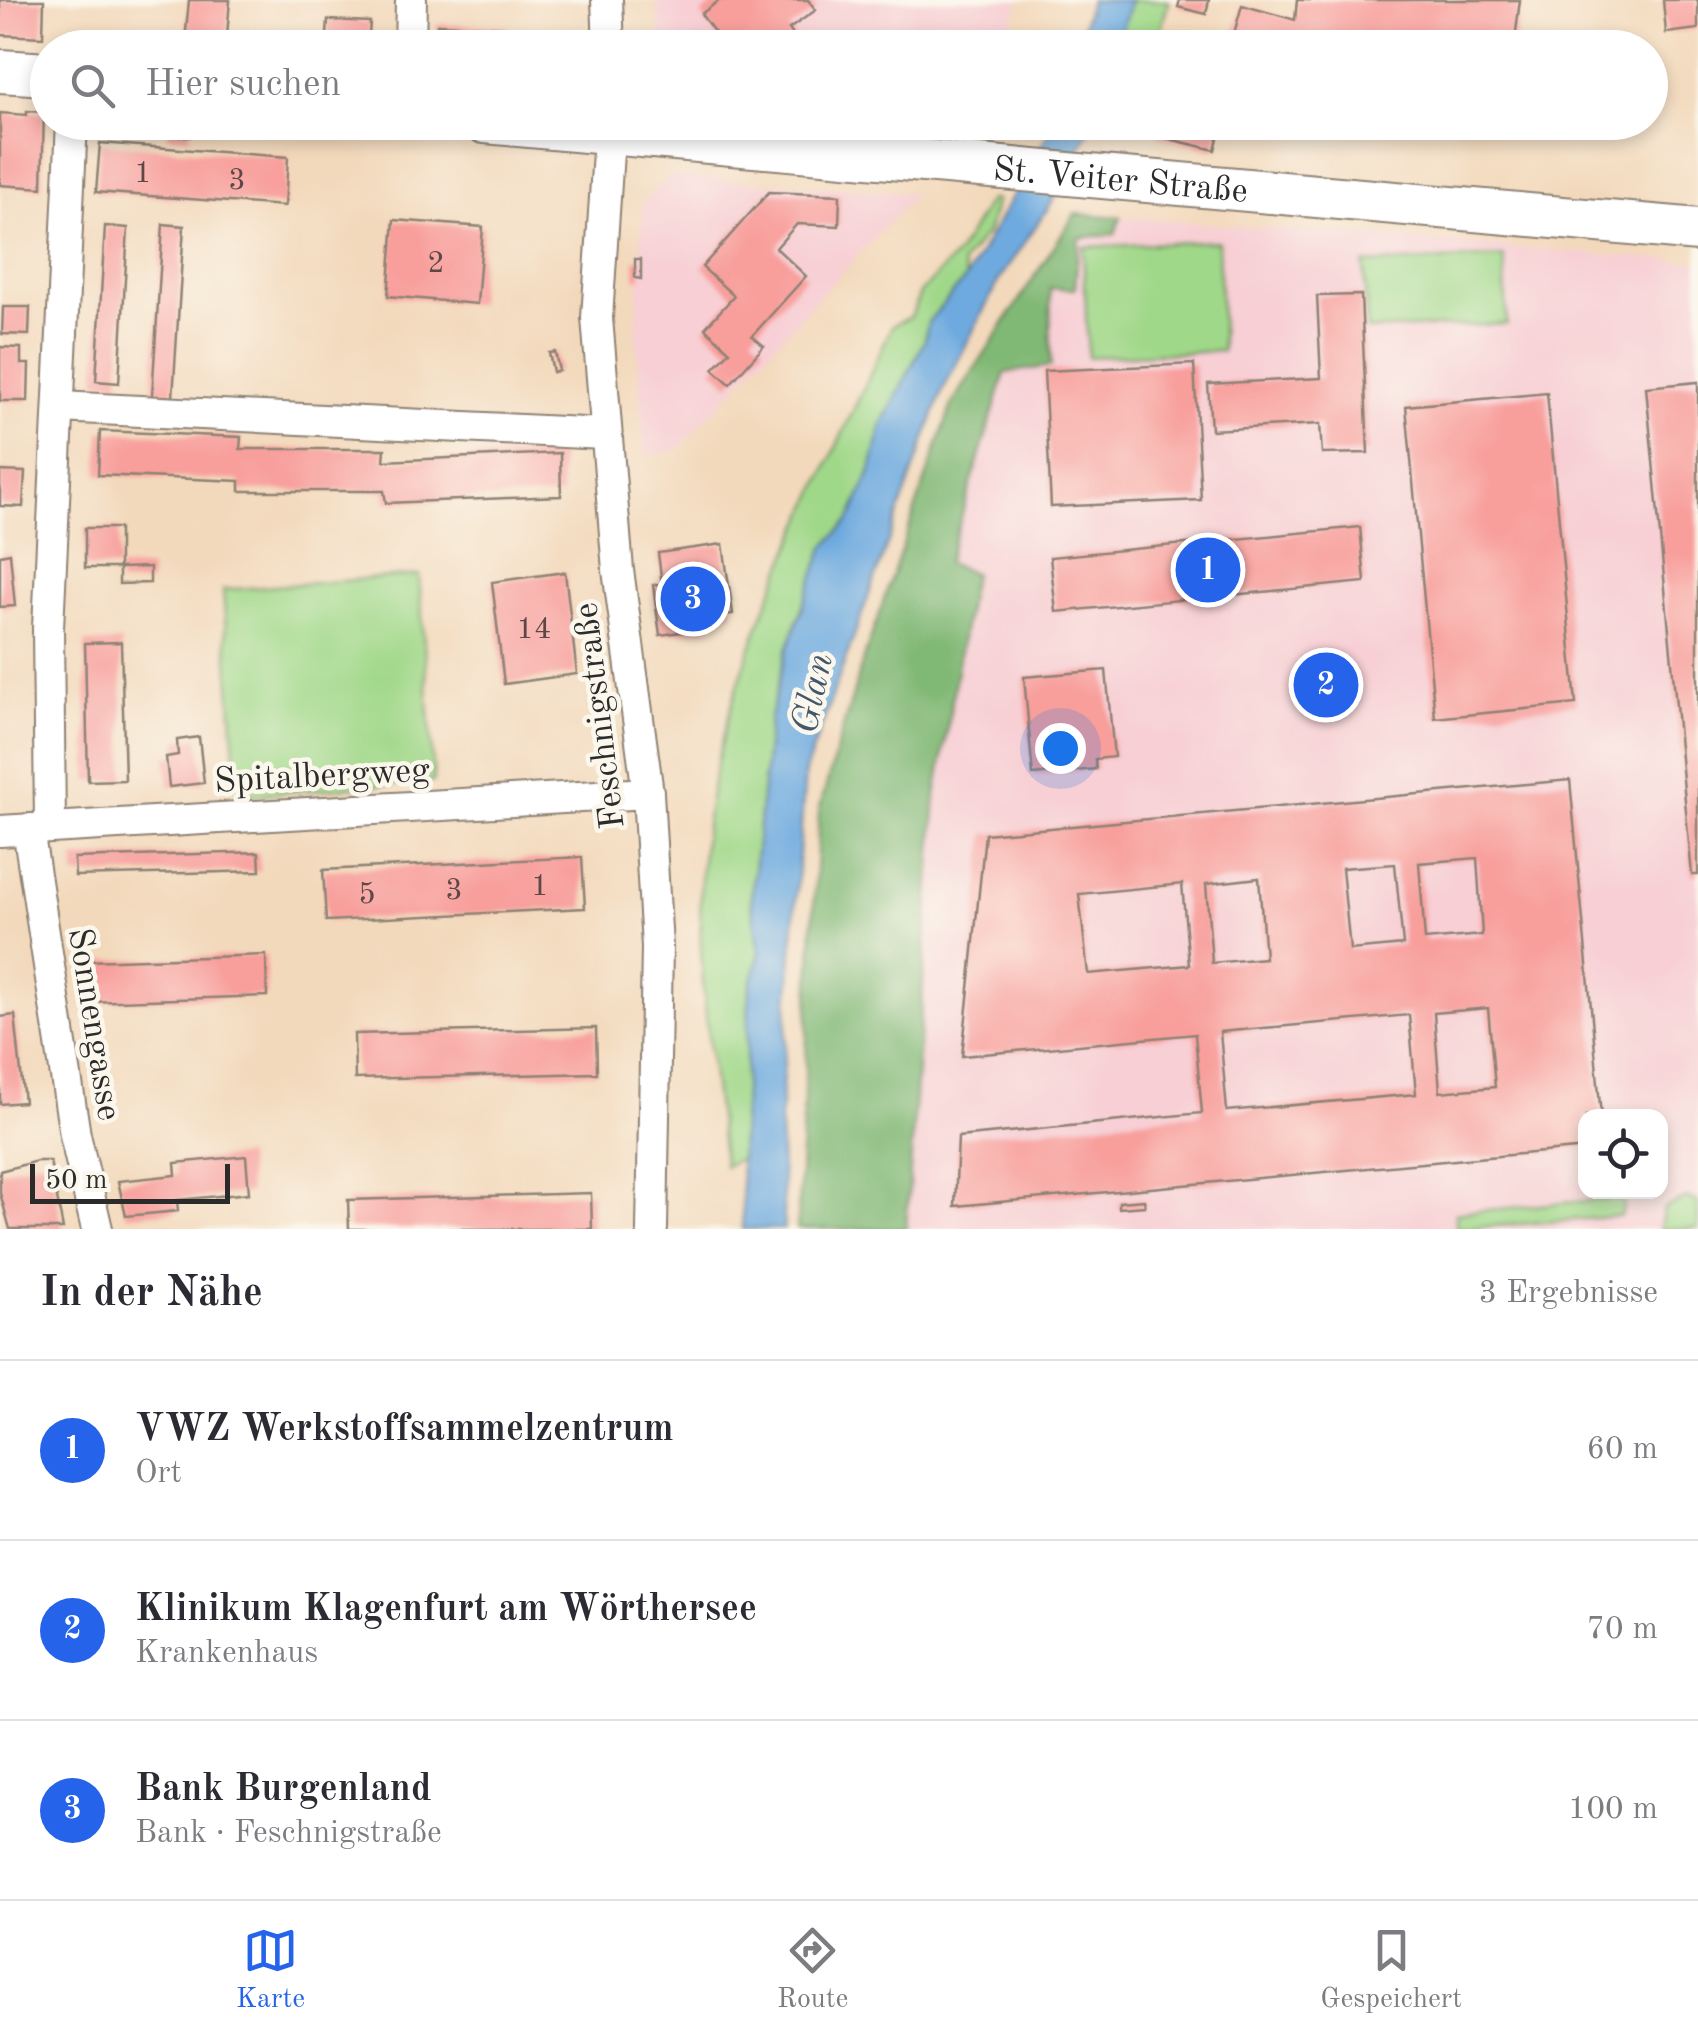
<!DOCTYPE html>
<html lang="de">
<head>
<meta charset="utf-8">
<style>
  :root { --surface:#fff; --page:#f7f7f7; --text:#2b2b33; --muted:#7c7c81; --line:#e1e1e2; --accent:#2563eb }
  body { margin:0; font-family:"Old Standard TT",serif; background:var(--page); color:var(--text) }
  .controls { position:absolute; right:30px; bottom:30px; display:grid; overflow:hidden; border-radius:20px; box-shadow:0 5px 15px #0003 }
  .controls button { width:90px; height:90px; display:grid; place-items:center; padding:0; border:0; border-bottom:2px solid var(--line); background:var(--surface); color:var(--text); font:50px sans-serif }
  .scale { position:absolute; left:30px; bottom:25px; width:200px; box-sizing:border-box; padding-left:10px; border:5px solid #2b2b2b; border-top:0; font-size:28px; line-height:35px; white-space:nowrap; color:#2b2b2b; -webkit-text-stroke:8px #fbf7ec; paint-order:stroke }
  .you { position:absolute; left:1060px; top:748px; width:35px; height:35px; margin:-25px; border:8px solid #fff; border-radius:50%; background:#1a73e8; box-shadow:0 0 0 15px #1a73e833 }
  .badge { display:grid; place-items:center; width:65px; height:65px; border-radius:50%; background:var(--accent); color:#fff; font-size:32px; font-weight:700 }
  .pin { position:absolute; translate:-50% -50%; border:5px solid #fff; box-shadow:0 2px 10px #0006 }
  .list { margin:0; padding:0; list-style:none }
  h2 { display:flex; justify-content:space-between; align-items:center; height:130px; margin:0; padding:0 40px; font-size:42px }
  h2 small { font-size:32px; font-weight:400; color:var(--muted) }
  .list li { display:grid; grid-template-columns:65px 1fr auto; gap:30px; align-items:center; box-sizing:border-box; height:180px; padding:0 40px; border-top:2px solid var(--line) }
  .list b { display:block; font-size:38px; white-space:nowrap }
  .list p { margin:0; font-size:32px; white-space:nowrap; color:var(--muted) }
  .list em { font-size:32px; font-style:normal; color:var(--muted) }
  .icon { flex:none; width:55px; height:55px; fill:none; stroke:currentColor; stroke-width:2; stroke-linecap:round; stroke-linejoin:round }
  .map { position:relative; flex:none; width:1698px; height:1229px; overflow:hidden }
  .search { position:absolute; background:var(--surface); box-shadow:0 5px 15px #0003; left:30px; right:30px; top:30px; height:110px; display:flex; align-items:center; gap:25px; box-sizing:border-box; padding:0 35px; border-radius:55px; color:var(--muted); font-size:38px }
  .sheet { height:670px; background:var(--surface) }
  nav { display:flex; justify-content:space-around; align-items:center; box-sizing:border-box; height:140px; border-top:2px solid var(--line); background:var(--surface); font-size:28px; color:var(--muted) }
  nav a { display:grid; justify-items:center; gap:5px }
  nav .on { color:var(--accent) }
  .map>svg:first-child { display:block }
  .built { fill:#f7cfd4; fill-rule:evenodd }
  .green { fill:#a0d889; stroke:#66825a; stroke-width:2.5 }
  .forest { fill:#80b875; stroke:#567250; stroke-width:2.5 }
  .water { fill:#6eaadf; stroke:#4c6a85; stroke-width:2.5 }
  .building { fill:#f89e9b; fill-rule:evenodd }
  .lines { fill:none; stroke-linecap:round; stroke-linejoin:round }
  .street-casing { stroke:#8f8274; stroke-width:34 }
  .secondary-casing { stroke:#8f8274; stroke-width:46 }
  .street { stroke:#fff; stroke-width:30 }
  .secondary { stroke:#fff; stroke-width:42 }
  .labels { text-anchor:middle; stroke-width:9; stroke-linejoin:round; paint-order:stroke }
  .number-label { font-size:30px; fill:#5e4847 }
  .street-label { font-size:35px; fill:#2b2b2b; stroke:#fbf7ec }
  .water-label { font-size:38px; font-style:italic; fill:#42576a; stroke:#fbf7ec }
</style>
</head>
<body>
<div class="map">
<svg width="1698" height="1229" viewBox="0 0 1698 1229">
  <rect width="100%" height="100%" fill="#fbf7ec"/>
  <filter id="ink" filterUnits="userSpaceOnUse"><feTurbulence type="fractalNoise" baseFrequency=".01" numOctaves="2"/><feDisplacementMap in="SourceGraphic" scale="20" xChannelSelector="R" yChannelSelector="G"/><feConvolveMatrix kernelMatrix="1 2 1 2 8 2 1 2 1" color-interpolation-filters="sRGB"/></filter>
  <filter id="wash" filterUnits="userSpaceOnUse"><feTurbulence type="fractalNoise" baseFrequency=".0048" numOctaves="4" result="noise"/><feDisplacementMap in="SourceGraphic" scale="40" xChannelSelector="R" yChannelSelector="G"/><feGaussianBlur stdDeviation="2.25" result="paint"/><feColorMatrix in="noise" values="0 0 0 0 0 0 0 0 0 0 0 0 0 0 0 0 0 1.4 0 .05"/><feComposite in="paint" operator="in"/></filter>
  <g filter="url(#wash)">
    <rect width="100%" height="100%" fill="#f3d9bc"/>
    <g class="built">
      <polygon points="656,0 1020,0 1002,48 661,47"/>
      <polygon points="670,176 915,194 677,450 645,456 636,336 643,202"/>
      <path d="M1121,217L1698,262V1229H906L936,796L973,574L947,563L1005,373L1051,366L1050,287L1079,238L1115,234ZM1586,1116H1660V1192H1586Z"/>
    </g>
    <g class="green">
      <polygon points="1131,0 1169,0 1158,39 1147,47 1116,48"/>
      <path d="M989,200H996L988,231L962,263L966,278L928,322L925,340L882,425L870,474L850,520L824,548L786,652L770,718L751,901L760,952L750,987L740,1159L724,1166C711,1056 691,942 705,832C726,655 821,487 892,326L911,317L920,293L958,253Z"/>
      <polygon points="1218,241 1222,351 1088,357 1083,247"/>
      <polygon points="1504,257 1507,324 1367,330 1364,264"/>
      <polygon points="419,575 434,781 238,796 223,590"/>
      <polygon points="1617,1198 1624,1203 1621,1216 1457,1229 1455,1213"/>
      <polygon points="1687,1198 1698,1202 1698,1229 1660,1229 1664,1208"/>
    </g>
    <polygon class="forest" points="1075,214 1121,217 1115,234 1079,238 1075,289 1050,288 1051,366 1005,373 947,563 973,573 936,796 906,1229 797,1229 819,810 863,660 952,404"/>
    <g class="water">
      <polygon points="1090,0 1131,0 1116,47 1077,47"/>
      <polygon points="1054,123 1093,123 1050,205 999,280 942,392 805,772 780,1119 784,1229 743,1229 740,1159 750,987 760,952 751,901 770,718 786,652 824,548 850,520 870,474 882,425 925,340 928,322 966,278"/>
    </g>
    <g id="blocks">
      <g class="building">
        <polygon points="0,0 44,0 43,37 0,35"/>
        <polygon points="189,0 230,0 226,48 204,48 205,42 185,41"/>
        <polygon points="720,0 808,0 816,10 789,29 803,48 726,48 701,14"/>
        <polygon points="1180,0 1209,0 1206,14 1178,7"/>
        <polygon points="1297,0 1520,0 1514,48 1230,48 1242,5 1295,20"/>
        <polygon points="1663,0 1698,0 1698,29 1666,33"/>
        <polygon points="328,20 370,22 368,48 326,48"/>
        <polygon points="437,24 505,27 504,48 437,48"/>
        <polygon points="94,40 117,40 117,47 94,46"/>
        <polygon points="27,111 44,112 42,188 0,185 0,113 27,115"/>
        <polygon points="1160,122 1221,125 1215,150 1157,136"/>
        <polygon points="167,130 190,131 190,137 167,136"/>
        <polygon points="100,143 288,157 285,206 96,192"/>
        <polygon points="769,192 840,195 839,226 797,224 776,248 806,276 752,336 764,346 730,384 713,369 730,351 705,328 734,296 702,267"/>
        <polygon points="394,220 483,227 477,304 388,296"/>
        <polygon points="163,224 184,226 173,397 152,396"/>
        <polygon points="105,226 128,228 119,383 96,381"/>
        <polygon points="635,259 641,259 641,279 635,278"/>
        <polygon points="1361,295 1368,453 1322,454 1320,424 1211,430 1208,384 1321,378 1317,296"/>
        <polygon points="3,307 30,307 29,335 2,334"/>
        <polygon points="0,347 21,348 21,364 29,364 28,401 0,401"/>
        <polygon points="555,352 559,371 553,372 549,353"/>
        <polygon points="1194,364 1201,500 1051,507 1044,371"/>
        <polygon points="1698,382 1698,875 1692,875 1646,387"/>
        <polygon points="1547,393 1576,704 1435,718 1406,406"/>
        <polygon points="100,431 241,437 240,449 385,449 384,461 560,453 561,496 386,503 384,491 240,491 240,481 98,475"/>
        <polygon points="0,471 25,472 23,507 0,506"/>
        <polygon points="1360,527 1365,582 1056,612 1050,557"/>
        <rect x="85" y="528" width="34" height="40"/>
        <polygon points="723,544 733,614 707,617 709,628 660,635 653,585 662,584 658,553"/>
        <polygon points="10,553 15,606 0,607 0,555"/>
        <polygon points="150,567 150,583 119,584 119,568"/>
        <polygon points="565,572 577,674 504,684 492,582"/>
        <polygon points="121,642 125,780 88,781 85,643"/>
        <polygon points="1106,670 1114,757 1095,759 1096,769 1033,775 1024,677"/>
        <polygon points="199,737 204,783 169,787 166,757 178,755 177,740"/>
        <path d="M1570,780L1601,1116H1586V1148L955,1206L958,1137L1202,1113L1195,1034L962,1056L985,834ZM1477,858L1482,935L1425,940L1419,863ZM1395,864L1403,945L1350,950L1342,868ZM1259,878L1265,958L1212,963L1206,884ZM1182,884L1189,965L1088,974L1079,894ZM1488,1008L1495,1087L1440,1092L1434,1013ZM1409,1015L1416,1094L1227,1111L1220,1032Z"/>
        <polygon points="259,852 260,871 75,876 74,858"/>
        <polygon points="582,857 585,908 326,921 323,870"/>
        <polygon points="266,955 267,996 88,1002 87,961"/>
        <polygon points="15,1015 24,1102 0,1104 0,1017"/>
        <polygon points="596,1028 597,1073 355,1079 354,1034"/>
        <polygon points="246,1156 249,1193 177,1200 178,1211 126,1216 118,1181 176,1175 175,1163"/>
        <polygon points="37,1161 50,1161 63,1229 10,1229 0,1193 0,1171"/>
        <polygon points="591,1193 592,1229 349,1229 348,1200"/>
        <polygon points="1144,1200 1145,1206 1119,1208 1119,1202"/>
      </g>
    </g>
  </g>
  <g filter="url(#ink)">
    <use href="#blocks" fill-opacity="0" stroke="#8f8274" stroke-width="2.5"/>
    <g class="lines">
      <defs>
        <g id="street">
          <polyline points="607,0 609,48"/>
          <polyline points="410,48 411,0"/>
          <polyline points="610,122 597,318 618,570 648,793 657,947 652,1229"/>
          <polyline points="59,407 604,434"/>
          <polyline points="50,827 48,628 72,122"/>
          <polyline points="28,829 75,1135 97,1229"/>
          <polyline points="0,831 648,793"/>
        </g>
        <g id="secondary">
          <polyline points="0,71 48,74"/>
          <path id="s1" d="M485,122L1698,230"/>
        </g>
      </defs>
      <use href="#street" class="street-casing"/>
      <use href="#secondary" class="secondary-casing"/>
      <use href="#street" class="street"/>
      <use href="#secondary" class="secondary"/>
    </g>
  </g>
  <g class="labels">
    <g class="number-label">
      <text x="143" y="182">1</text>
      <text x="237" y="189">3</text>
      <text x="436" y="272">2</text>
      <text x="534" y="638">14</text>
      <text x="540" y="895">1</text>
      <text x="454" y="899">3</text>
      <text x="367" y="903">5</text>
    </g>
    <g class="street-label">
      <text dy="12" stroke="none"><textPath href="#s1" startOffset="638">St. Veiter Straße</textPath></text>
      <text transform="translate(598 716) rotate(-97)" y="12">Feschnigstraße</text>
      <text transform="translate(322 774) rotate(-3)" y="12">Spitalbergweg</text>
      <text transform="translate(96 1024) rotate(81)" y="12">Sonnengasse</text>
    </g>
    <g class="water-label">
      <text transform="translate(811 693) rotate(-78)" y="13">Glan</text>
    </g>
  </g>
</svg>
<div class="controls">
<button><svg class="icon" aria-label="locate" viewBox="0 0 24 24"><circle cx="12" cy="12" r="6"/><path d="M12 2v4M12 18v4M2 12h4M18 12h4"/></svg></button>
</div>
<div class="scale">50 m</div>
<div class="you"></div>
<div class="pin badge" style="left:1208px;top:570px">1</div>
<div class="pin badge" style="left:1326px;top:685px">2</div>
<div class="pin badge" style="left:693px;top:599px">3</div>
<div class="search"><svg class="icon" aria-label="search" viewBox="0 0 24 24"><circle cx="10" cy="10" r="6"/><path d="M15 15l6 6"/></svg>Hier suchen</div>
</div>
<section class="sheet">
<h2>In der Nähe<small>3 Ergebnisse</small></h2>
<ul class="list">
<li><span class="badge">1</span><div><b>VWZ Werkstoffsammelzentrum</b><p>Ort</p></div><em>60 m</em></li>
<li><span class="badge">2</span><div><b>Klinikum Klagenfurt am Wörthersee</b><p>Krankenhaus</p></div><em>70 m</em></li>
<li><span class="badge">3</span><div><b>Bank Burgenland</b><p>Bank · Feschnigstraße</p></div><em>100 m</em></li>
</ul>
</section>
<nav>
<a class="on"><svg class="icon" aria-label="map" viewBox="0 0 24 24"><path d="M3 6l6-2 6 2 6-2v14l-6 2-6-2-6 2zM9 4v14M15 6v14"/></svg>Karte</a>
<a><svg class="icon" aria-label="directions" viewBox="0 0 24 24"><path d="M12 3l9 9-9 9-9-9zM9 14v-3h6M13 9l2 2-2 2"/></svg>Route</a>
<a><svg class="icon" aria-label="saved" viewBox="0 0 24 24"><path d="M7 4h10v16l-5-4-5 4z"/></svg>Gespeichert</a>
</nav>
</body>
</html>
